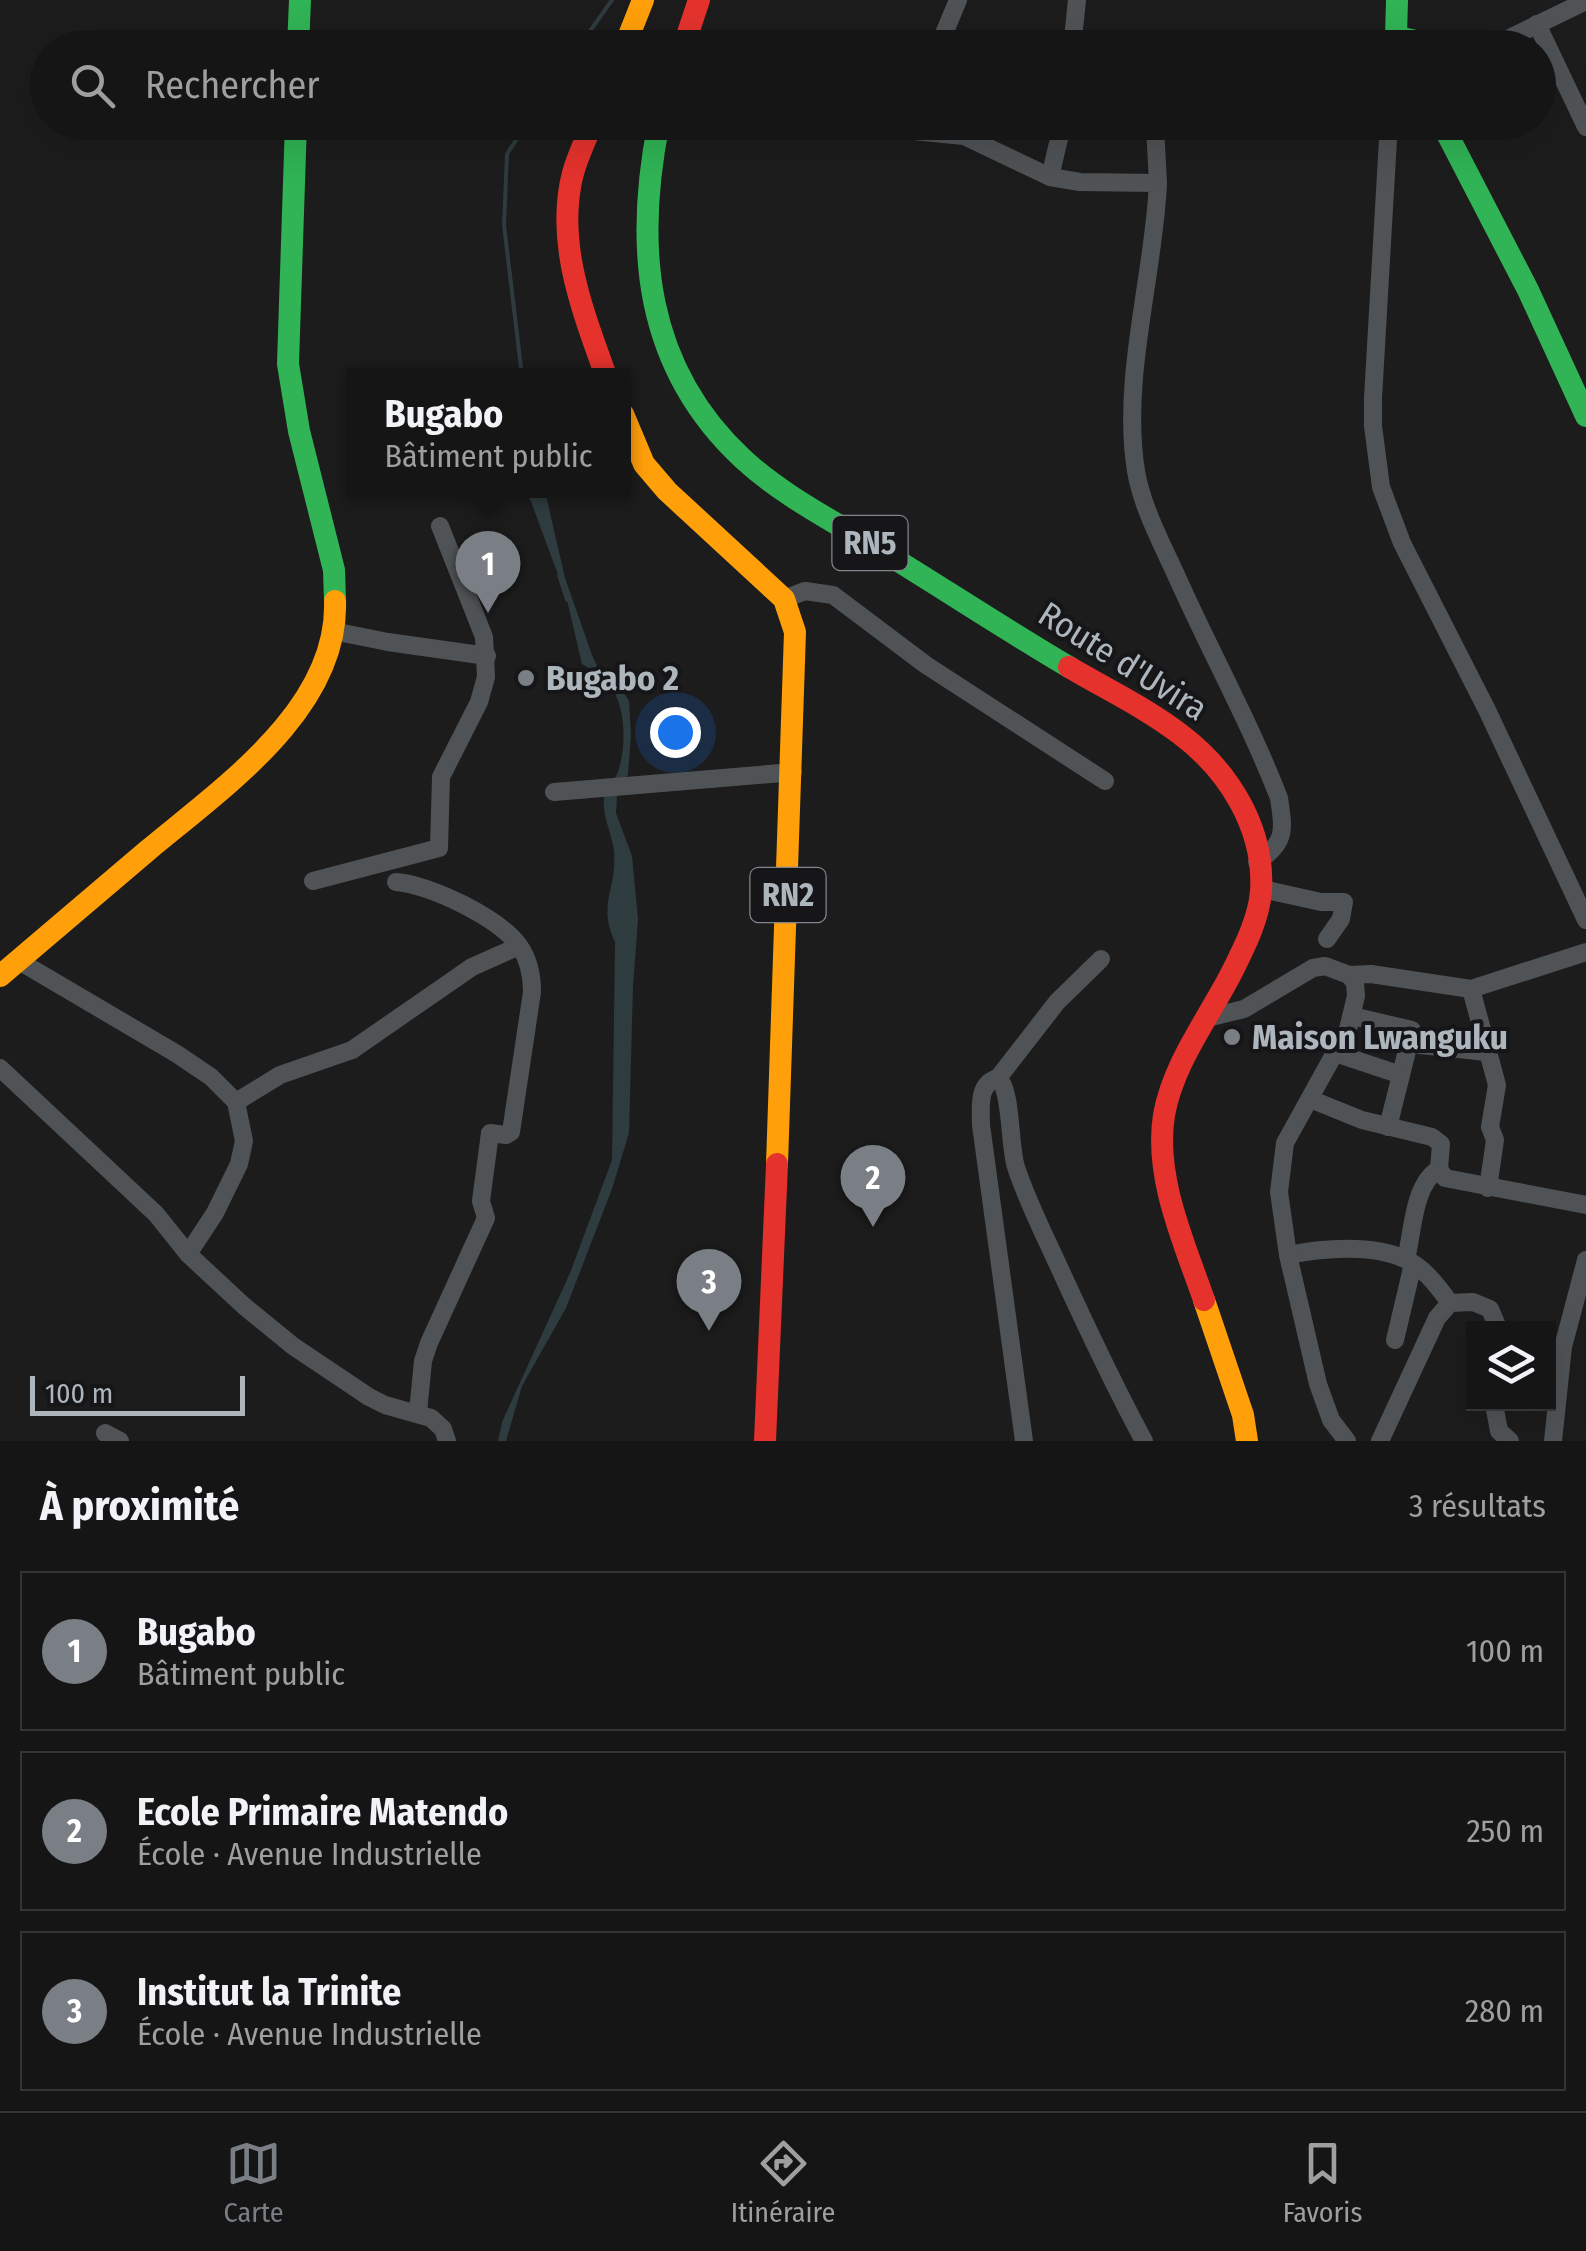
<!DOCTYPE html>
<html lang="fr">
<head>
<meta charset="utf-8">
<style>
  :root { --surface:#151515; --page:#222; --text:#f1f3f6; --muted:#9d9fa0; --line:#343434; --accent:#7a7f85 }
  body { margin:0; font-family:"Fira Sans Condensed",sans-serif; background:var(--page); color:var(--text) }
  .controls { position:absolute; right:30px; bottom:30px; display:grid; overflow:hidden; border-radius:0px; box-shadow:0 10px 40px #0002 }
  .controls button { width:90px; height:90px; display:grid; place-items:center; padding:0; border:0; border-bottom:2px solid var(--line); background:var(--surface); color:var(--text); font:50px sans-serif }
  .scale { position:absolute; left:30px; bottom:25px; width:215px; box-sizing:border-box; padding-left:10px; border:5px solid #adb5bd; border-top:0; font-size:28px; line-height:35px; white-space:nowrap; color:#adb5bd; -webkit-text-stroke:8px #161618; paint-order:stroke }
  .you { position:absolute; left:675px; top:732px; width:35px; height:35px; margin:-25px; border:8px solid #fff; border-radius:50%; background:#1a73e8; box-shadow:0 0 0 15px #1a73e833 }
  .badge { display:grid; place-items:center; width:65px; height:65px; border-radius:50%; background:var(--accent); color:#fff; font-size:32px; font-weight:700 }
  .pin { position:absolute; translate:-50% -82px; filter:drop-shadow(0 2px 5px #0008) }
  .pin::after { content:''; position:absolute; top:52px; width:35px; height:30px; background:inherit; clip-path:polygon(0 0,100% 0,50% 100%) }
  .popup { position:absolute; left:346px; top:368px; width:285px; height:130px; box-sizing:border-box; display:grid; place-content:center; border-radius:0px; background:var(--surface); filter:drop-shadow(0 2px 8px #0005); font-size:32px; white-space:nowrap; color:var(--muted) }
  .popup b { font-size:38px; color:var(--text) }
  .popup::after { content:''; position:absolute; left:50%; top:100%; margin-left:-20px; border:20px solid transparent; border-top-color:var(--surface) }
  .list { margin:0; padding:0; list-style:none }
  h2 { display:flex; justify-content:space-between; align-items:center; height:130px; margin:0; padding:0 40px; font-size:42px }
  h2 small { font-size:32px; font-weight:400; color:var(--muted) }
  .list li { display:grid; grid-template-columns:65px 1fr auto; gap:30px; align-items:center; box-sizing:border-box; height:160px; margin:0 20px 20px; padding:0 20px; border:2px solid var(--line); border-radius:0px }
  .list b { display:block; font-size:38px; white-space:nowrap }
  .list p { margin:0; font-size:32px; white-space:nowrap; color:var(--muted) }
  .list em { font-size:32px; font-style:normal; color:var(--muted) }
  .icon { flex:none; width:55px; height:55px; fill:none; stroke:currentColor; stroke-width:2; stroke-linecap:round; stroke-linejoin:round }
  .map { position:relative; flex:none; width:1586px; height:1441px; overflow:hidden }
  .search { position:absolute; background:var(--surface); box-shadow:0 10px 40px #0002; left:30px; right:30px; top:30px; height:110px; display:flex; align-items:center; gap:25px; box-sizing:border-box; padding:0 35px; border-radius:55px; color:var(--muted); font-size:38px }
  .sheet { height:670px; background:var(--surface) }
  nav { display:flex; justify-content:space-around; align-items:center; box-sizing:border-box; height:140px; border-top:2px solid var(--line); background:var(--surface); font-size:28px; color:var(--muted) }
  nav a { display:grid; justify-items:center; gap:5px }
  nav .on { color:var(--accent) }
  .map>svg:first-child { display:block }
  .water { fill:#2e3b3f }
  .lines { fill:none; stroke-linecap:round; stroke-linejoin:round }
  .stream { stroke:#2e3b3f; stroke-width:4 }
  .street { stroke:#505355; stroke-width:18 }
  .fast { stroke:#30b455; stroke-width:22 }
  .slow { stroke:#ff9f0a; stroke-width:22 }
  .jam { stroke:#e5322d; stroke-width:22 }
  .poi-dot { fill:#7a7f85; stroke:#161618; stroke-width:4 }
  .labels { text-anchor:middle; stroke-width:8; stroke-linejoin:round; paint-order:stroke }
  .shield { fill:#161618; stroke:#80858c; stroke-width:2.5 }
  .shield-label { font-size:32px; font-weight:bold; fill:#adb5bd }
  .street-label { font-size:35px; fill:#adb5bd; stroke:#161618 }
  .poi-label { font-size:35px; font-weight:bold; fill:#adb5bd; stroke:#161618; text-anchor:start }
</style>
</head>
<body>
<div class="map">
<svg width="1586" height="1441" viewBox="0 0 1586 1441">
  <rect width="100%" height="100%" fill="#1c1c1c"/>
  <path class="water" d="M527,491H545L565,578L592,655L598,668L616,681L629,701L631,735L628,774L617,796L616,813L632,856L638,919L633,987L629,1133L612,1189L566,1308L522,1386L506,1441H498L502,1422L570,1273L612,1160L615,942C597,903 617,891 614,851C612,834 602,816 604,798C606,786 614,782 618,772C627,744 626,705 608,682C603,675 590,669 582,664L566,596Z"/>
  <g class="lines">
    <g class="stream">
      <polyline points="578,48 612,0"/>
      <polyline points="522,376 504,225 507,154 528,122"/>
      <polyline points="559,575 567,600"/>
    </g>
    <g class="street">
      <polyline points="1537,24 1586,127"/>
      <polyline points="938,48 958,0"/>
      <polyline points="1072,48 1077,0"/>
      <polyline points="1489,48 1586,1"/>
      <path d="M875,122L903,130L964,136L1050,177L1080,182L1158,183C1154,275 1121,379 1136,471C1142,507 1162,544 1177,577C1210,651 1250,723 1279,798C1284,831 1286,843 1257,862"/>
      <polyline points="1389,122 1373,398 1373,426 1381,487 1402,543 1487,710 1586,920"/>
      <polyline points="1050,177 1063,122"/>
      <polyline points="1158,183 1155,127 1258,127"/>
      <polyline points="784,599 805,591 833,595 926,665 1105,781"/>
      <polyline points="333,631 388,642 487,656"/>
      <polyline points="554,792 793,772"/>
      <polyline points="313,881 439,848 441,777 479,702 486,677 484,637 440,526"/>
      <path d="M396,882C429,884 500,918 520,947C529,960 532,976 532,992L511,1132L506,1135L490,1133L481,1201L486,1218L429,1343L423,1361L418,1412"/>
      <polyline points="1262,889 1321,902 1344,902 1341,919 1327,939"/>
      <polyline points="19,961 177,1054 211,1077 236,1102 244,1141 239,1164 215,1213 188,1254"/>
      <polyline points="1471,989 1497,1085 1490,1127 1495,1140 1488,1188"/>
      <polyline points="1352,1016 1412,1030 1401,1075"/>
      <polyline points="1207,1018 1244,1009 1313,968 1325,966 1349,975 1371,974 1471,989 1586,952"/>
      <polyline points="1411,1044 1487,1052"/>
      <polyline points="1335,1053 1401,1075 1388,1127"/>
      <polyline points="0,1068 156,1214 188,1254 244,1306 293,1346 369,1397 385,1405 431,1418 443,1429 447,1441"/>
      <polyline points="998,1078 1057,1002 1101,959"/>
      <polyline points="1310,1099 1362,1120 1432,1137 1441,1144 1439,1169 1445,1178 1586,1205"/>
      <polyline points="236,1102 280,1075 352,1050 472,967 519,946"/>
      <path d="M1288,1255C1323,1248 1372,1244 1405,1259C1425,1268 1438,1287 1450,1303"/>
      <path d="M1406,1259C1413,1232 1413,1184 1439,1169"/>
      <polyline points="1395,1340 1413,1264"/>
      <polyline points="1494,1404 1499,1431 1510,1441"/>
      <polyline points="105,1433 120,1441"/>
      <path d="M1024,1441L981,1125C981,1107 977,1084 998,1078C1012,1089 1009,1146 1016,1167C1027,1201 1044,1234 1059,1267C1086,1326 1113,1384 1144,1441"/>
      <polyline points="1347,1441 1331,1420 1318,1384 1288,1255 1279,1192 1285,1143 1348,1029 1356,996 1355,983 1349,975"/>
      <polyline points="1380,1441 1437,1318 1450,1303 1473,1302 1490,1309 1498,1328"/>
      <polyline points="1553,1441 1563,1347 1586,1260"/>
    </g>
    <g class="fast">
      <polyline points="1396,37 1397,0"/>
      <polyline points="298,48 300,0"/>
      <polyline points="1379,48 1396,37 1412,40 1420,48"/>
      <polyline points="296,122 288,364 299,431 334,570 335,601"/>
      <path d="M659,122C634,247 644,367 743,459C783,496 835,522 882,551C944,589 1006,630 1069,667"/>
      <polyline points="1441,122 1528,290 1586,416"/>
    </g>
    <g class="slow">
      <polyline points="624,48 643,0"/>
      <polyline points="623,414 644,464 667,491 784,599 795,632 777,1164"/>
      <path d="M0,976C49,934 98,893 147,851C221,789 339,709 335,601"/>
      <polyline points="1204,1300 1243,1415 1247,1441"/>
    </g>
    <g class="jam">
      <polyline points="683,48 699,0"/>
      <path d="M593,122C586,139 578,155 573,173C555,242 583,312 606,376"/>
      <path d="M1069,667C1106,689 1146,708 1180,734C1228,770 1265,828 1261,891C1259,918 1245,946 1233,970C1210,1016 1173,1063 1164,1115C1154,1177 1184,1242 1204,1300"/>
      <polyline points="765,1441 777,1164"/>
    </g>
  </g>
  <g class="poi-dot">
    <circle cx="526" cy="678" r="10"/>
    <circle cx="1232" cy="1037" r="10"/>
  </g>
  <g class="labels">
    <g class="shield">
      <rect x="832.5" y="516" width="75" height="54" rx="8"/>
      <rect x="750.5" y="868" width="75" height="54" rx="8"/>
    </g>
    <g class="shield-label">
      <text x="870" y="554">RN5</text>
      <text x="788" y="906">RN2</text>
    </g>
    <g class="street-label">
      <text transform="translate(1123 661) rotate(32)" y="12">Route d'Uvira</text>
    </g>
    <g class="poi-label">
      <text x="546" y="690">Bugabo 2</text>
      <text x="1252" y="1049">Maison Lwanguku</text>
    </g>
  </g>
</svg>
<div class="controls">
<button><svg class="icon" aria-label="layers" viewBox="0 0 24 24"><path d="M12 4l9 5-9 5-9-5zM3 14l9 5 9-5"/></svg></button>
</div>
<div class="scale">100 m</div>
<div class="you"></div>
<div class="pin badge" style="left:488px;top:613px">1</div>
<div class="popup"><b>Bugabo</b>Bâtiment public</div>
<div class="pin badge" style="left:873px;top:1227px">2</div>
<div class="pin badge" style="left:709px;top:1331px">3</div>
<div class="search"><svg class="icon" aria-label="search" viewBox="0 0 24 24"><circle cx="10" cy="10" r="6"/><path d="M15 15l6 6"/></svg>Rechercher</div>
</div>
<section class="sheet">
<h2>À proximité<small>3 résultats</small></h2>
<ul class="list">
<li><span class="badge">1</span><div><b>Bugabo</b><p>Bâtiment public</p></div><em>100 m</em></li>
<li><span class="badge">2</span><div><b>Ecole Primaire Matendo</b><p>École · Avenue Industrielle</p></div><em>250 m</em></li>
<li><span class="badge">3</span><div><b>Institut la Trinite</b><p>École · Avenue Industrielle</p></div><em>280 m</em></li>
</ul>
</section>
<nav>
<a class="on"><svg class="icon" aria-label="map" viewBox="0 0 24 24"><path d="M3 6l6-2 6 2 6-2v14l-6 2-6-2-6 2zM9 4v14M15 6v14"/></svg>Carte</a>
<a><svg class="icon" aria-label="directions" viewBox="0 0 24 24"><path d="M12 3l9 9-9 9-9-9zM9 14v-3h6M13 9l2 2-2 2"/></svg>Itinéraire</a>
<a><svg class="icon" aria-label="saved" viewBox="0 0 24 24"><path d="M7 4h10v16l-5-4-5 4z"/></svg>Favoris</a>
</nav>
</body>
</html>
